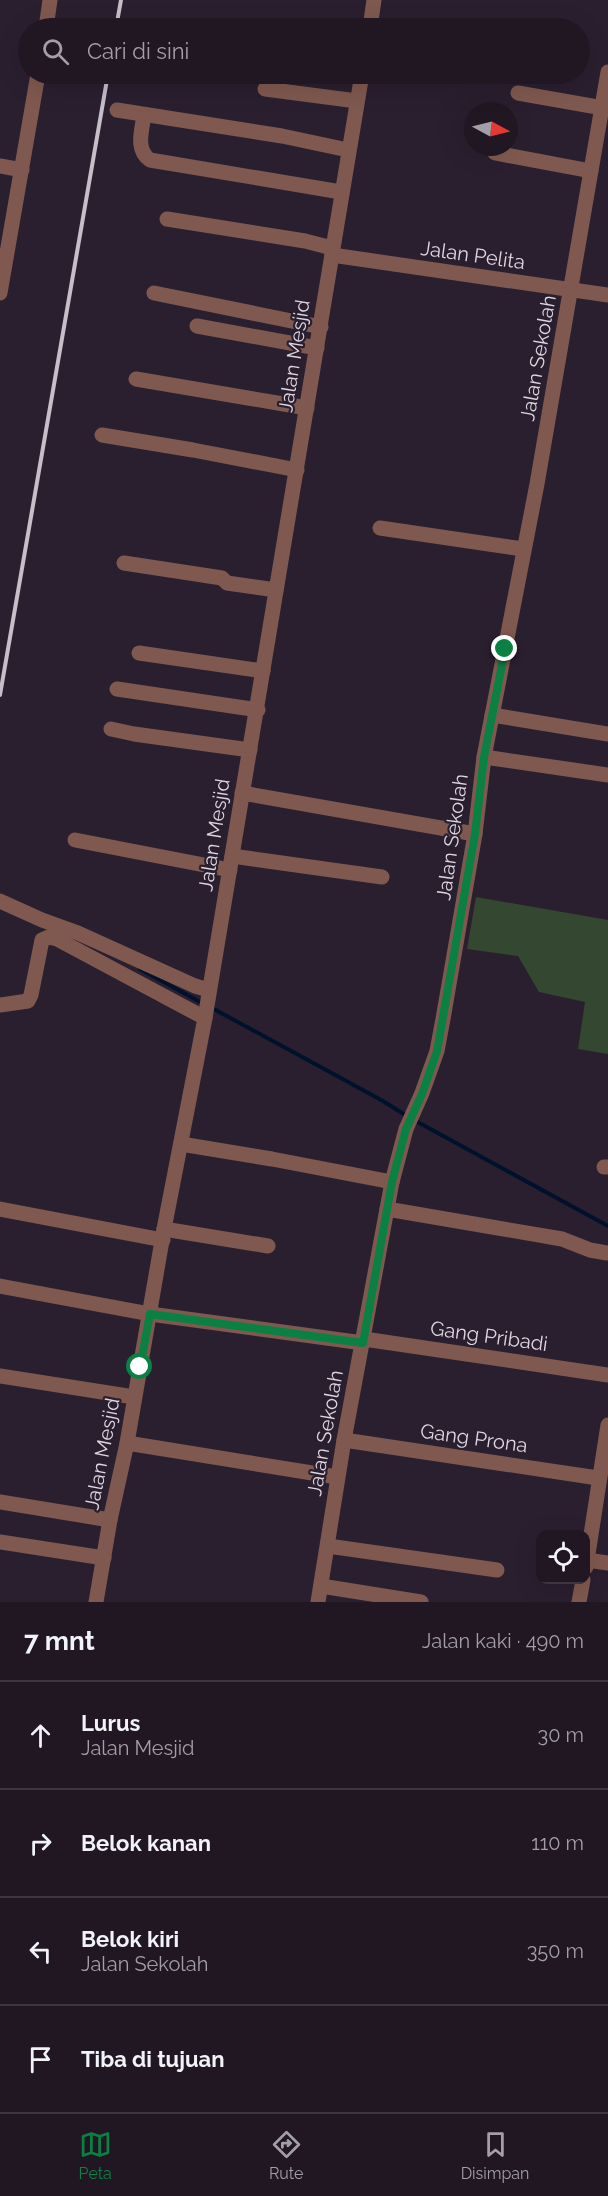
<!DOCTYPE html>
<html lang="id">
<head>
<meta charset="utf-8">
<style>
  :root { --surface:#201723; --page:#2d2430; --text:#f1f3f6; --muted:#a29fa6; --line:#3d3641; --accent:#0b8043 }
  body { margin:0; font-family:Raleway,sans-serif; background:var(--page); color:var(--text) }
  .controls { position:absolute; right:18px; bottom:18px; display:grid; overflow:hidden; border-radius:12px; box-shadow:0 6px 24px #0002 }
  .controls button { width:54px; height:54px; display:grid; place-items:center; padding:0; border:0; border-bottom:2px solid var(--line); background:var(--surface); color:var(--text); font:30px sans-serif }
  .compass { position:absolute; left:464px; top:102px; width:54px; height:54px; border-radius:50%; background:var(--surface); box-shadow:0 6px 24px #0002; rotate:97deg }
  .stop { position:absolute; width:18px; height:18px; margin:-14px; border:4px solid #0b8043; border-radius:50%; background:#fff }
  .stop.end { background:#0b8043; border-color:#fff; box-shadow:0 2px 6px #0008 }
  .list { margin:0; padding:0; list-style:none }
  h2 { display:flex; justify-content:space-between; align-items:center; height:78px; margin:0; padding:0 24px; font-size:26px }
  h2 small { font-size:20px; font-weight:400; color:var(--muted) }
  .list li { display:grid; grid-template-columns:39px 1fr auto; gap:18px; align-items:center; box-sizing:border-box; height:108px; padding:0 24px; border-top:2px solid var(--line) }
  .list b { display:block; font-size:22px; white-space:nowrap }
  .list p { margin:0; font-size:20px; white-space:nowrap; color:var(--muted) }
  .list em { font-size:20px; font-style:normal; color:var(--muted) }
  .icon { flex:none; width:33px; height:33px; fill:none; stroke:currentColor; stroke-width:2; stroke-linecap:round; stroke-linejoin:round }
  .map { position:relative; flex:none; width:608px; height:1602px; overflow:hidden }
  .search { position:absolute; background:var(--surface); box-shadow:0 6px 24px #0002; left:18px; right:18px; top:18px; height:66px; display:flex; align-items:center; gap:15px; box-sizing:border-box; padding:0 21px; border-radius:33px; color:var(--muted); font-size:22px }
  .sheet { height:510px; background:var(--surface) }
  nav { display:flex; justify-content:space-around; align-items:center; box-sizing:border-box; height:84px; border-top:2px solid var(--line); background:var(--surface); font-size:16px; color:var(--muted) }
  nav a { display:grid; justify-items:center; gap:3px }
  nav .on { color:var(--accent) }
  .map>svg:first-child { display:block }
  .green { fill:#344731 }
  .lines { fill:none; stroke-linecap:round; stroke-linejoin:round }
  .stream { stroke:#00122b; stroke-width:4 }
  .minor { stroke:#7f594f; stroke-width:15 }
  .rail { stroke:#c6bec9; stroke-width:4 }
  .route { stroke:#0b8043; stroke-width:8 }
  .labels { text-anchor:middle; stroke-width:4.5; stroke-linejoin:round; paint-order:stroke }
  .street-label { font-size:20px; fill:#ded7e1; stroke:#2a1f2f }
</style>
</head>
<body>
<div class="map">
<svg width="608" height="1602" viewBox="0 0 608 1602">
  <rect width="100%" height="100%" fill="#2a1f2f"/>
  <polygon class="green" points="476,897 608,920 608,1054 578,1049 585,1002 539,992 518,956 467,949"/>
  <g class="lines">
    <g class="stream">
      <polyline points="140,969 202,1003"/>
      <polyline points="212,1008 383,1101 407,1116"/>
      <polyline points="414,1120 608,1226"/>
    </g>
    <g class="minor">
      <polyline points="46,28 50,0"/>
      <polyline points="370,28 374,0"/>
      <polyline points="265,89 357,101"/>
      <polyline points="518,93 603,108"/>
      <polyline points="117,110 282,136 348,150"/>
      <path d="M144,115C142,131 135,149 150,160L341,192"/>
      <polyline points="495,153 591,171"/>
      <polyline points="0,166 22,170"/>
      <polyline points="167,219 305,241 332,248"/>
      <polyline points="332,255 608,295"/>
      <polyline points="0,293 38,74"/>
      <polyline points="154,293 321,327"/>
      <polyline points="197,326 317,348"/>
      <polyline points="136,379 307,408"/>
      <polyline points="102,435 193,450 297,470"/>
      <polyline points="380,528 523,549"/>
      <polyline points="124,563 222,578 227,583 276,590"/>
      <polyline points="139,653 263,671"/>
      <polyline points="117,689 258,710"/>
      <polyline points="492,715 608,734"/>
      <polyline points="111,729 134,734 250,750"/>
      <polyline points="484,757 608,775"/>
      <polyline points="242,793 475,834"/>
      <polyline points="75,840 230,870"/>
      <polyline points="232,856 382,877"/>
      <polyline points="0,901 42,920 78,933 195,986 209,990"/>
      <polyline points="0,1005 28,1001 31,995 42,940 49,937 57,939 205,1018"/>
      <polyline points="181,1144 272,1159 392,1182"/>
      <polyline points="604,1167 608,1167"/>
      <polyline points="0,1209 163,1240"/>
      <polyline points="387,1209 562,1239 590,1250 607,1253"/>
      <polyline points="164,1229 268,1246"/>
      <polyline points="0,1286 150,1314 363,1343"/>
      <polyline points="364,1339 608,1375"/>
      <polyline points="0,1376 134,1397"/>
      <polyline points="344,1440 598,1478"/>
      <polyline points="127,1443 337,1477"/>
      <polyline points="0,1502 110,1520"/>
      <polyline points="0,1542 104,1558"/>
      <polyline points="328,1546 497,1570"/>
      <polyline points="587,1560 608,1563"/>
      <polyline points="586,1567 608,1425"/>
      <polyline points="321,1586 421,1602"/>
      <polyline points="96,1602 110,1520 127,1443 164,1229 205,1018 362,74"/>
      <polyline points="318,1602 344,1440 392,1182 406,1129 422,1093 437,1051 443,1019 475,834 484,757 537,484 608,72"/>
      <polyline points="579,1602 583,1580"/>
    </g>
    <g class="rail">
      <polyline points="116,28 121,0"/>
      <polyline points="0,695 108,74"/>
    </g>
  </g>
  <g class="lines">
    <polyline class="route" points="140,1367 150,1314 363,1343 392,1182 406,1129 422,1094 437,1051 475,834 484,757 505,649"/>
  </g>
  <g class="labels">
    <g class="street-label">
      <text transform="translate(473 255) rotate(8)" y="7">Jalan Pelita</text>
      <text transform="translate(294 356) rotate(-81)" y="7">Jalan Mesjid</text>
      <text transform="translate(538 358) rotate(-80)" y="7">Jalan Sekolah</text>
      <text transform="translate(214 835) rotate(-81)" y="7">Jalan Mesjid</text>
      <text transform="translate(452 837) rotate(-82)" y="7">Jalan Sekolah</text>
      <text transform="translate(489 1336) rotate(8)" y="7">Gang Pribadi</text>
      <text transform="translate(325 1433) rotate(-80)" y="7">Jalan Sekolah</text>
      <text transform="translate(474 1438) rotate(8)" y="7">Gang Prona</text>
      <text transform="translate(102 1454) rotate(-79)" y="7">Jalan Mesjid</text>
    </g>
  </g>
</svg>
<div class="controls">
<button><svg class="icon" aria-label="locate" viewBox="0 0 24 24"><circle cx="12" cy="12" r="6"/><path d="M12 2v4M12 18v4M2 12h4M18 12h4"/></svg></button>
</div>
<svg class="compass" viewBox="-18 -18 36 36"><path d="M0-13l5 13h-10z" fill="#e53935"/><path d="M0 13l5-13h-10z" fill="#a29fa6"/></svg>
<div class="stop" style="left:140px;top:1367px"></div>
<div class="stop end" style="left:505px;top:649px"></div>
<div class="search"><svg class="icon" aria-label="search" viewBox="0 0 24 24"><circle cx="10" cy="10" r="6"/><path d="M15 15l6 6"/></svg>Cari di sini</div>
</div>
<section class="sheet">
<h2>7 mnt<small>Jalan kaki · 490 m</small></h2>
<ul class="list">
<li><svg class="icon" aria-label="ahead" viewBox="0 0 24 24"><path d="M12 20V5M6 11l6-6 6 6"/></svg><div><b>Lurus</b><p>Jalan Mesjid</p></div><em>30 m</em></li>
<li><svg class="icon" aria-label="right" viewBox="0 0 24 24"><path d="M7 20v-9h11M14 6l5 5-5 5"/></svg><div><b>Belok kanan</b></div><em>110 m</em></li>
<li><svg class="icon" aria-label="left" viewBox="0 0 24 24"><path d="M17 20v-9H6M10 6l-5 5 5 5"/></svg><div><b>Belok kiri</b><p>Jalan Sekolah</p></div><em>350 m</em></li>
<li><svg class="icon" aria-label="arrive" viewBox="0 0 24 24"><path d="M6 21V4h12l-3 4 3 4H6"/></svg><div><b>Tiba di tujuan</b></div></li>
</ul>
</section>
<nav>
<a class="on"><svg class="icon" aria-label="map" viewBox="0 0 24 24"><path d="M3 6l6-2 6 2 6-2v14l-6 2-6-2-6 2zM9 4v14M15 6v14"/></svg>Peta</a>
<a><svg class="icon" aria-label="directions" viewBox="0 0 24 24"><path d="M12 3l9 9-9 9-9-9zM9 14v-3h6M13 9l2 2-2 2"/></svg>Rute</a>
<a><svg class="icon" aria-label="saved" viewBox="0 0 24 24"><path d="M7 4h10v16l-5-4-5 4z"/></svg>Disimpan</a>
</nav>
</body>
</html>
